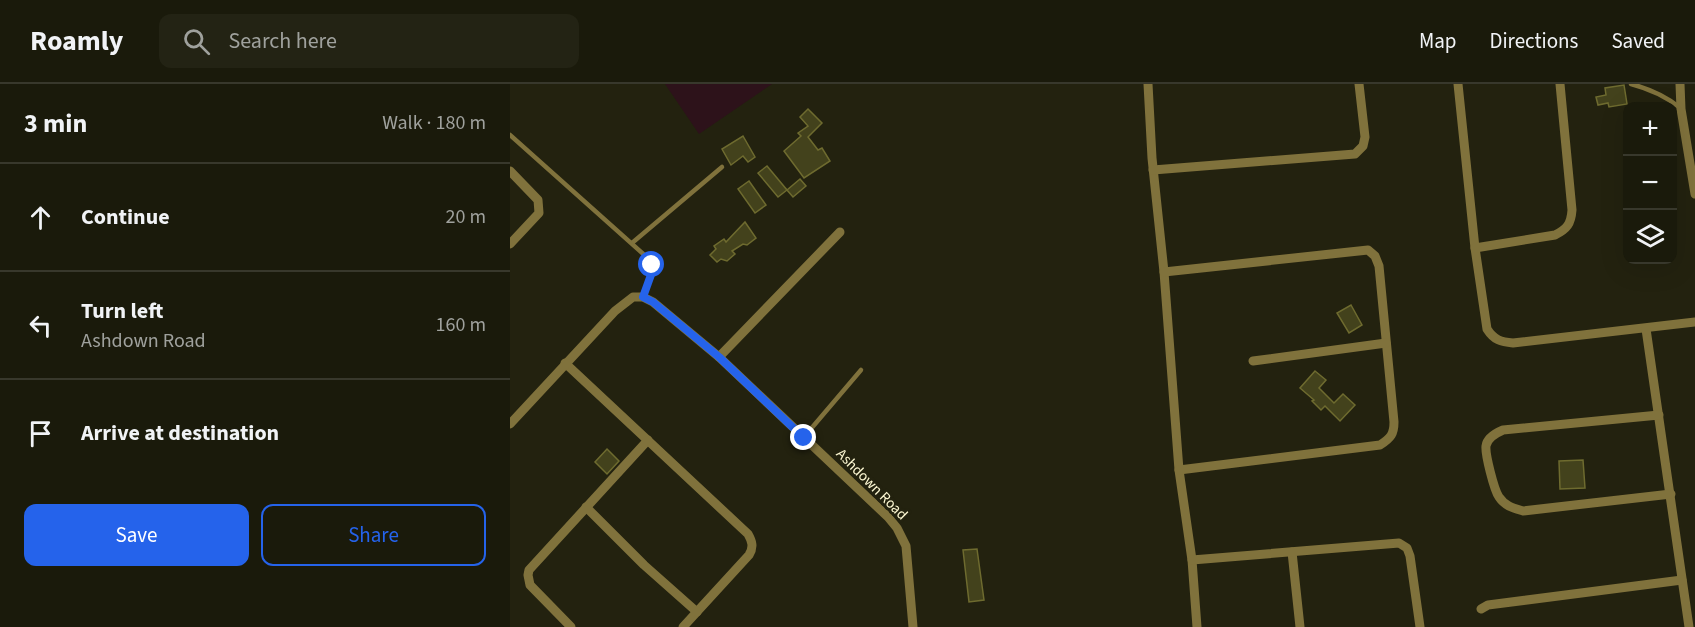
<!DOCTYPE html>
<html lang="en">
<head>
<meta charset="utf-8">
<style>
  :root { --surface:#1a1a0b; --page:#232314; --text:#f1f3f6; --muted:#9fa19d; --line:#38382c; --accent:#2563eb }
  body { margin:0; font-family:"Source Sans 3",sans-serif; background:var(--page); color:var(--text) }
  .controls { position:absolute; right:18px; top:18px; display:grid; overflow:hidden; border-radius:12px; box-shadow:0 6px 24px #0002 }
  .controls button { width:54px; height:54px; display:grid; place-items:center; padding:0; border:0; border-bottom:2px solid var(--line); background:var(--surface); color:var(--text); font:30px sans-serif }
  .stop { position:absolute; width:18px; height:18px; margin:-14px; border:4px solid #2563eb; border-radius:50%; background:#fff }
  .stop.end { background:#2563eb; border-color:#fff; box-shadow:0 2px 6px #0008 }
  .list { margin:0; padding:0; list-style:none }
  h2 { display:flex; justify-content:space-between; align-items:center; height:78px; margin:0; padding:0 24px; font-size:26px }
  h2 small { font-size:20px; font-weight:400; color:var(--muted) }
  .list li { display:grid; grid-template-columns:39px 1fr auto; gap:18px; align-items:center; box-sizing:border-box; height:108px; padding:0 24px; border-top:2px solid var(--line) }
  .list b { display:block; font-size:22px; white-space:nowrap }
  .list p { margin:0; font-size:20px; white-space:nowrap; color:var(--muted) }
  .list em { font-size:20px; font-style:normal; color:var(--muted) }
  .actions { display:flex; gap:12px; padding:18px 24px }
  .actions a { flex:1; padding:14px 0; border:2px solid var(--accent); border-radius:12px; text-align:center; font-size:21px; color:var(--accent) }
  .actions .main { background:var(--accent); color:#fff }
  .icon { flex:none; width:33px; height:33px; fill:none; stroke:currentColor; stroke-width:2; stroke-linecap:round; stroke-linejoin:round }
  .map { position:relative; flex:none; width:1185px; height:543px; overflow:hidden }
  header { display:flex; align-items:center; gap:36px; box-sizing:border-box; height:84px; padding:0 30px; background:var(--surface); border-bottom:2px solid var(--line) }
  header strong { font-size:28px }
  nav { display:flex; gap:33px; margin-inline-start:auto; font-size:21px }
  .search { width:420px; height:54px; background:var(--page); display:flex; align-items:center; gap:15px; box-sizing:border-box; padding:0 21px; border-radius:12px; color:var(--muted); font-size:22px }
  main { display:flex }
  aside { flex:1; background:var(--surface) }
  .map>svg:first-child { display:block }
  .green { fill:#2d121a }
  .building { fill:#43421c; stroke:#6e6b2f; stroke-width:1.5 }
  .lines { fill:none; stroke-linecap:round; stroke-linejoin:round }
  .service { stroke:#80723c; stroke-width:4.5 }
  .minor { stroke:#80723c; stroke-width:9 }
  .route { stroke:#2563eb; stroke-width:8 }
  .labels { text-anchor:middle; stroke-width:6; stroke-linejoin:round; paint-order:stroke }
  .street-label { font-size:15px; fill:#fdf8d3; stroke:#23220f }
</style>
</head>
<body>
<header>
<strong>Roamly</strong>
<div class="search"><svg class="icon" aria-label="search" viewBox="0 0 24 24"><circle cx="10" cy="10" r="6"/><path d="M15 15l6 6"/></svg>Search here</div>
<nav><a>Map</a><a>Directions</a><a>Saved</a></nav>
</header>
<main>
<aside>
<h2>3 min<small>Walk · 180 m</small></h2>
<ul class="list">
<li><svg class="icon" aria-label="ahead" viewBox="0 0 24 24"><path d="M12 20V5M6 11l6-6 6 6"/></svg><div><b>Continue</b></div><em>20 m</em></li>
<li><svg class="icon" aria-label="left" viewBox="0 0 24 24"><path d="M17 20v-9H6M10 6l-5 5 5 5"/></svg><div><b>Turn left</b><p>Ashdown Road</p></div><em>160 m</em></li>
<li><svg class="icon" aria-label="arrive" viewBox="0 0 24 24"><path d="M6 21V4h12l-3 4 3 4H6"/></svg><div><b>Arrive at destination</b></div></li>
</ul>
<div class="actions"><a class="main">Save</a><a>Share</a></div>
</aside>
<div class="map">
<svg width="1185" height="543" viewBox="0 0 1185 543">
  <rect width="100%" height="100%" fill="#23220f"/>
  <polygon class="green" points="155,0 262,0 189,50"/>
  <g class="building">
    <polygon points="1114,1 1117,20 1099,23 1098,19 1088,21 1086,13 1096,11 1095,4"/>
    <polygon points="298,25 312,39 298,53 308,66 312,64 320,77 294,94 274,67 291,52 288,49 298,42 290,33"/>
    <polygon points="233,52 245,73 238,78 233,72 221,81 212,65"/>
    <polygon points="257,82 277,106 268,113 248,89"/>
    <polygon points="290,95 296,102 283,113 277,106"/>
    <polygon points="239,97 256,121 245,129 228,105"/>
    <polygon points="235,138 246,154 237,161 233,160 222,167 225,170 217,177 211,175 207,178 200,171 206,165 204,162 214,155 216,158"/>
    <polygon points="841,221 852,241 839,249 827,229"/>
    <polygon points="805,287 816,296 809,304 824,319 833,310 845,321 830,337 815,322 811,326 802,317 804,316 790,304"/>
    <polygon points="97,365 109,377 97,390 85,378"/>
    <polygon points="1073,376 1075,404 1050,405 1049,377"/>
    <polygon points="467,465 474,516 459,518 453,466"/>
  </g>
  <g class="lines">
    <g class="service">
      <path d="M1121,0C1140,5 1154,11 1169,23"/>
      <polyline points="0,51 140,176 142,187 134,212"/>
      <polyline points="122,159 212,83"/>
      <polyline points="294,353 351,286"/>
    </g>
    <g class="minor">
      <polyline points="638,0 642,74 654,188 669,386 682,476 687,543"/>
      <path d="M948,0L965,164L977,245C984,256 991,258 1003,259L1185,238"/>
      <polyline points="1170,0 1171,25 1185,110"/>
      <polyline points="643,86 845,70 853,62 855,53 849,0"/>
      <polyline points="0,87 28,116 29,129 0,160"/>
      <path d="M965,164L1045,151C1057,145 1061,140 1062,126L1050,0"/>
      <path d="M654,188L858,166L865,172L869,182L884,338C884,350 881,354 870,361L669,386"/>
      <polyline points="1136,245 1179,543"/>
      <polyline points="209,273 330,148"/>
      <polyline points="743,277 876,259"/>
      <path d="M55,279L238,450C242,457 244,463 239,471L173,543"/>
      <path d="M1149,331L993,346C986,349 977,354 976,362C975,370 984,406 989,413C995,422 1003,424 1013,427L1161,410"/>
      <polyline points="0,340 105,227 123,213 133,213 143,218 209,273 378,433 387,444 396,462 403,543"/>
      <polyline points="76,423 134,481 187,528"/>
      <polyline points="782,468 790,543"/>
      <polyline points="682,476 889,459 897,464 900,472 910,543"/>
      <polyline points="971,525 978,521 1172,496"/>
      <polyline points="61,543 20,501 18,491 19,486 138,356"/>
    </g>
  </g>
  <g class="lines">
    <polyline class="route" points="142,181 142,188 133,213 143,218 209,273 294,354"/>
  </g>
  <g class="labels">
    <g class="street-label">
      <text transform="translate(362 400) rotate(45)" y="5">Ashdown Road</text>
    </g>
  </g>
</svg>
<div class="controls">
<button>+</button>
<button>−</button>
<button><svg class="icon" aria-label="layers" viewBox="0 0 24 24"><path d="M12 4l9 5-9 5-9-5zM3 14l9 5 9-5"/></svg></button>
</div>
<div class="stop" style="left:142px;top:181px"></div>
<div class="stop end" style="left:294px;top:354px"></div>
</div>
</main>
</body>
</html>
